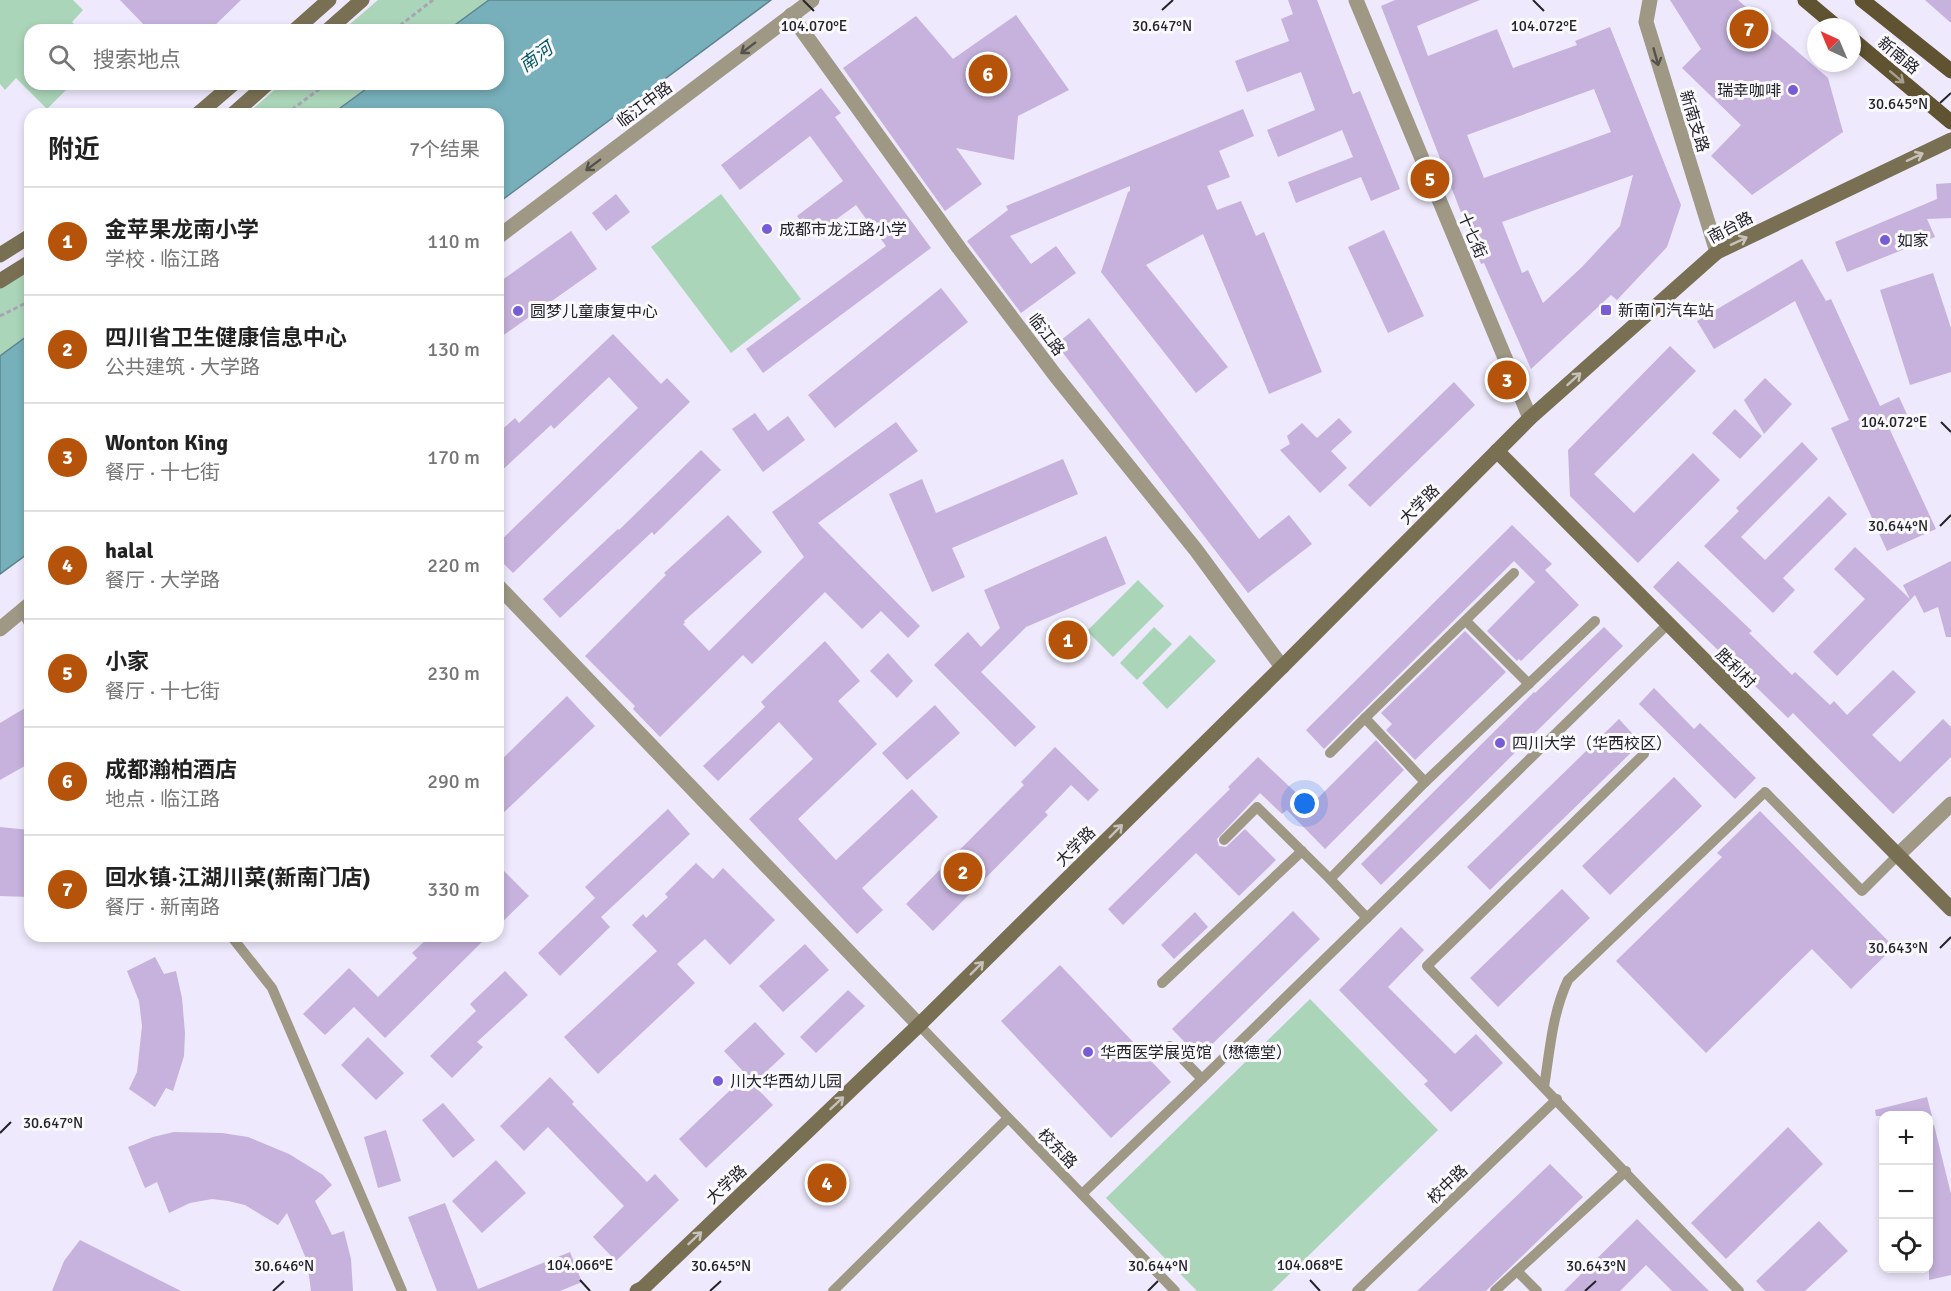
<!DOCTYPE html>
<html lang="zh">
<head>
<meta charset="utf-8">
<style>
  :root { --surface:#fff; --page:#f2f2f2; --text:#222; --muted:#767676; --line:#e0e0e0; --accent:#b45309 }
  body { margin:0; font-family:Signika,"Noto Sans SC",sans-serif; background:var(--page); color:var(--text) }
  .controls { position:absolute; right:18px; bottom:18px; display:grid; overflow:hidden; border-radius:12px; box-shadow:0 3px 9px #0003 }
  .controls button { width:54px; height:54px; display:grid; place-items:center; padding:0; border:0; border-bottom:2px solid var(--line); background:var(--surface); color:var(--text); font:30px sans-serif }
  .compass { position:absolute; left:1807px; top:18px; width:54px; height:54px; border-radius:50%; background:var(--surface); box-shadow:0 3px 9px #0003; rotate:316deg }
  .you { position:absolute; left:1305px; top:804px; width:21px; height:21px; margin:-15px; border:4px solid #fff; border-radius:50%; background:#1a73e8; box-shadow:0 0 0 9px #1a73e833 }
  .badge { display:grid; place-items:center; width:39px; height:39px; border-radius:50%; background:var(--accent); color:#fff; font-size:20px; font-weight:700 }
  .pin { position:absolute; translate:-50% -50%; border:3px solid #fff; box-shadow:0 2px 6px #0006 }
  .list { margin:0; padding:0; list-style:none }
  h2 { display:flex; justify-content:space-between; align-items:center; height:78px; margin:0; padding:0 24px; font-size:26px }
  h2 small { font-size:20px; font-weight:400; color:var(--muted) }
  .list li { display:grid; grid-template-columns:39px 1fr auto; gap:18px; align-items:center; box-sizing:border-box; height:108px; padding:0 24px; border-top:2px solid var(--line) }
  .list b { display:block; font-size:22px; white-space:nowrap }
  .list p { margin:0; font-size:20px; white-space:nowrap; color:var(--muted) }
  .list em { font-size:20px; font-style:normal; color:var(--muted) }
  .icon { flex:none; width:33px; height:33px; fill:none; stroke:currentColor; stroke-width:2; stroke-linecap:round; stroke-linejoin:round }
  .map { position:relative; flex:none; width:1951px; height:1291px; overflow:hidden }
  .search { position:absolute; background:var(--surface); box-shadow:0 3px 9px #0003; left:24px; top:24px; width:480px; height:66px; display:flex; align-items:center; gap:15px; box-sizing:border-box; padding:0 21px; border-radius:18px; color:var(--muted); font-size:22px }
  .panel { position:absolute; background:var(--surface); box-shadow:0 3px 9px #0003; left:24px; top:108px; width:480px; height:834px; border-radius:18px }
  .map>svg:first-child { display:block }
  .green { fill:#abd5b8 }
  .water { fill:#77b0bb; stroke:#5e8690; stroke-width:1.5 }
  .building { fill:#c6b2dc; fill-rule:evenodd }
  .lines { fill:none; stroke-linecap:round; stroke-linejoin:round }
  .path { stroke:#a8a4b3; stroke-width:3; stroke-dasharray:4.5 3; stroke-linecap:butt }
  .lane { stroke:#9e9885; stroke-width:10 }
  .street { stroke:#9e9885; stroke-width:15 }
  .secondary { stroke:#797054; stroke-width:15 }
  .primary { stroke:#5f5331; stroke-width:15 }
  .oneway { stroke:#55524e }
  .oneway2 { stroke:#a59e8d }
  .oneway3 { stroke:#c6c2b9 }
  .ticks { fill:none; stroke:#25232a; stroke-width:2 }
  .poi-dot { fill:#785cd6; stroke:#faf9fd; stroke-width:2 }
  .labels { text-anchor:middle; stroke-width:6; stroke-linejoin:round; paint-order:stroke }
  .street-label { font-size:16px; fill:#25232a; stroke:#faf9fd }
  .poi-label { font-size:16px; fill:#25232a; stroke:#faf9fd; text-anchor:start }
  .water-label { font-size:18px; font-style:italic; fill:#045b67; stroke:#faf9fd }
  .ticks-label { font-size:15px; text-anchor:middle; fill:#25232a; stroke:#faf9fd; stroke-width:6; stroke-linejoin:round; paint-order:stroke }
</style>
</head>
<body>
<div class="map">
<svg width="1951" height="1291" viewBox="0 0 1951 1291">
  <rect width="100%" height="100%" fill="#eee9fc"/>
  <g class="green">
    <polygon points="0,0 73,0 83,10 72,22 80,30 30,30 30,84 72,84 47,109 16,78 5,90 0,84"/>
    <polygon points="378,0 489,0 448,30 343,30"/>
    <polygon points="281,84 373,84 332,114 247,114"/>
    <polygon points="721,194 801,299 731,353 651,247"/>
    <polygon points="30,269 30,334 0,356 0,288"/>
    <polygon points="1138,580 1164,606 1113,657 1087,631"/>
    <polygon points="1154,627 1172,644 1137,680 1120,663"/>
    <polygon points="1190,635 1216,661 1167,709 1142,683"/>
    <polygon points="1310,999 1438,1130 1272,1291 1197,1291 1106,1198"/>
  </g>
  <g class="water">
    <polygon points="489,0 771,0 498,203 498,114 332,114 373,84 498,84 498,30 448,30"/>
    <polygon points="30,334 30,552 0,574 0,356"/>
  </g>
  <g class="building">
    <polygon points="120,0 241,0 210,30 149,30"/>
    <polygon points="1288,0 1317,0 1353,94 1360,91 1400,189 1371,201 1361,177 1296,203 1288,182 1353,157 1342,130 1278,157 1267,130 1315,110 1301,72 1247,92 1235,61 1289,41 1281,19 1293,14"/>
    <path d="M1395,0H1480L1417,26L1428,56L1497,29L1513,68L1577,45L1575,41L1610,27L1681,205L1667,247L1617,300L1611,295L1531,369L1484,263L1481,264L1381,6ZM1594,89L1611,132L1484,178L1467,135ZM1633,175L1620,226L1582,267L1543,303L1528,270L1522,273L1502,222Z"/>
    <polygon points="1670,0 1738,0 1828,78 1843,132 1752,195 1711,156 1741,125 1682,68 1701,49"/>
    <polygon points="1925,0 1951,0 1951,23"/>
    <polygon points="1016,15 1069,90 1018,116 1014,160 956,148 982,184 945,211 843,68 916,16 953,59"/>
    <polygon points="821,88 841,113 835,117 931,248 763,373 746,349 886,246 856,205 812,237 797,216 843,181 810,136 740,190 721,165"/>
    <polygon points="1243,109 1254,136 1219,151 1230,177 1207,186 1217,210 1241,201 1256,236 1264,232 1322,372 1269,394 1203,234 1146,265 1228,367 1196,393 1101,272 1128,192 1130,191 1130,186 1010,236 1031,264 1056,246 1076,273 1021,313 967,241 1008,210 1006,206"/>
    <polygon points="1951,183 1951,218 1927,219 1935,237 1847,272 1835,242 1937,199 1936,184"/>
    <polygon points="616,194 630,212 606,231 592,213"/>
    <polygon points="1384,230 1424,316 1388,333 1348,247"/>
    <polygon points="571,231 597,269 498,339 498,283"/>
    <polygon points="1802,259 1826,301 1831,299 1880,406 1899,397 1910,421 1890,430 1936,529 1887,551 1831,428 1849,420 1795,301 1714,349 1697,321"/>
    <polygon points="1933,273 1951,328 1951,372 1910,385 1880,290"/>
    <polygon points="941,288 968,322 835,428 808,395"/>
    <polygon points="1089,318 1259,539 1289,515 1312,544 1248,593 1056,344"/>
    <polygon points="613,334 661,384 667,378 690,402 513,573 498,558 498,543 638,408 609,377 554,429 551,425 498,474 498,433 515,418 519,423"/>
    <polygon points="1670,346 1696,371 1594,474 1634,513 1693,453 1720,480 1638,563 1570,496 1568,450"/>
    <polygon points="1765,378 1792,404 1764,434 1744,400"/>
    <polygon points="1454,382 1475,405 1370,507 1348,485"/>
    <polygon points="1735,409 1762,436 1740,459 1712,433"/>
    <polygon points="755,413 768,431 788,416 805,440 763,472 732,429"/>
    <polygon points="1339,418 1352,432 1331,451 1347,468 1320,493 1280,450 1290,444 1287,436 1302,423 1317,438"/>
    <polygon points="896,422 918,451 818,523 920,626 908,638 881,611 862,629 825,592 752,664 743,655 660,737 633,709 635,706 585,656 666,575 664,573 728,515 762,552 684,621 685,623 683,624 709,651 804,557 772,512"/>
    <polygon points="1802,442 1818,459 1741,537 1765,560 1829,496 1847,514 1783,578 1795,590 1773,613 1704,546 1739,511 1736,508"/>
    <polygon points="701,450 721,470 654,535 652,532 560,618 543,599 618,529 619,530"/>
    <polygon points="1063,459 1078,494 952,548 965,577 932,592 889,494 922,479 936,513"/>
    <polygon points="1512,525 1552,564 1545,570 1579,605 1521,661 1519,659 1517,661 1487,631 1535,582 1514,561 1324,749 1306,730"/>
    <polygon points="1106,536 1126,584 1026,627 981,672 1036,727 1015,747 934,665 968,632 981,647 1000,628 984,590"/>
    <polygon points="1855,547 1910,599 1903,585 1951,561 1951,637 1946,637 1938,607 1924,613 1915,595 1837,676 1813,652 1865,599 1834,569"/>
    <polygon points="1678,561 1752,631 1749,633 1792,675 1795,672 1830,705 1834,701 1847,715 1893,670 1916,692 1872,735 1900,762 1943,719 1951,727 1951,757 1893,814 1793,713 1788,718 1653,587"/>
    <polygon points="1604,627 1623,646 1381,885 1361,864 1534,692 1535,693"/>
    <polygon points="1465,631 1506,672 1415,760 1386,730 1392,724 1381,713"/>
    <polygon points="825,641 860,681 838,701 877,744 798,819 836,860 912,789 938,817 862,888 883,910 857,934 749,819 813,759 779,722 718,781 703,766 765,707 761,702"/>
    <polygon points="888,653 913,681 897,698 870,671"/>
    <polygon points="1654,688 1694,729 1700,723 1756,778 1735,799 1639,704"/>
    <polygon points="567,696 595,726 498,818 498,763"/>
    <polygon points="30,705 30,763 0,780 0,723"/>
    <polygon points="935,705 960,733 907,780 882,753"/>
    <polygon points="1619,719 1641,743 1490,890 1467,867"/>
    <polygon points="1376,740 1404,770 1325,849 1287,810 1282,814 1260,793 1217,839 1219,846 1226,847 1245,829 1276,860 1239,896 1196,853 1123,925 1108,909 1230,789 1228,787 1258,757 1310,806"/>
    <polygon points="1055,747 1099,790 1088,801 1071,785 1045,812 1048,815 933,931 906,904 1024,785 1021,782"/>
    <polygon points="1674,777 1702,806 1610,895 1582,866"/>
    <polygon points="668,809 690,834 601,917 610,927 560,976 538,953 595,898 585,887"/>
    <polygon points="1760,811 1894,947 1851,989 1812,949 1706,1053 1616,961 1722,857 1717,853"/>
    <polygon points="0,827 30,830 30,897 0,896"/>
    <polygon points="696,863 713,879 723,868 775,920 730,965 705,939 677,964 695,983 598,1074 564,1037 657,951 632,925 643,914 646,918 668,897 665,894"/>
    <polygon points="498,865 529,896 498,926"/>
    <polygon points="1562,889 1590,918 1498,1007 1470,978"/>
    <polygon points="1293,911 1320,939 1199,1057 1172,1029"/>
    <polygon points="1195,912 1208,927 1174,959 1161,945"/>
    <polygon points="1401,927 1424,950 1388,987 1455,1054 1476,1034 1503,1063 1451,1112 1424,1084 1428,1081 1339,990"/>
    <polygon points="430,936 488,936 385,1038 354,1007 325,1035 303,1014 349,968 378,997 417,958 412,953"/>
    <polygon points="805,944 829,970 783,1012 759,986"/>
    <polygon points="155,957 164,974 176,971 182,998 185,1033 184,1056 173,1091 166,1088 155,1107 129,1089 137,1072 142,1026 139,1001 127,971"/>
    <polygon points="1060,965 1171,1082 1111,1138 1001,1021"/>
    <polygon points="505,971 528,995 477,1042 483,1047 452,1078 430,1056 476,1011 470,1004"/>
    <polygon points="848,990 865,1006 816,1053 800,1037"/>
    <polygon points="755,1022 785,1054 754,1083 724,1051"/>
    <polygon points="368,1037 404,1073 376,1100 341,1065"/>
    <polygon points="745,1076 773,1105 706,1168 679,1139"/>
    <polygon points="550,1077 574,1102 572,1104 647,1182 655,1174 679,1200 616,1261 593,1237 624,1206 548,1127 524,1151 500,1126"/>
    <polygon points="1927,1097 1932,1116 1876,1116 1875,1110"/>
    <polygon points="443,1103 475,1140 453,1158 422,1120"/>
    <polygon points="1929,1125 1934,1125 1951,1194 1951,1275 1929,1280"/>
    <polygon points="1788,1127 1823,1164 1726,1259 1691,1223"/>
    <polygon points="386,1130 401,1181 378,1188 364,1137"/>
    <polygon points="174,1132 222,1133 248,1137 289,1154 323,1175 332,1185 315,1201 332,1235 344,1231 351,1259 353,1291 311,1291 307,1261 287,1213 278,1225 245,1205 228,1201 212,1199 190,1203 169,1213 157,1182 145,1188 128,1147 153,1137"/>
    <polygon points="496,1160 526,1193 482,1233 452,1201"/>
    <polygon points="1550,1164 1583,1197 1486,1291 1417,1291"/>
    <polygon points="445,1203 478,1289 570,1252 582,1282 560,1291 437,1291 408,1217"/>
    <polygon points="1637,1219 1709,1291 1672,1291 1646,1265 1620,1291 1564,1291"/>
    <polygon points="1819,1221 1848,1251 1805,1291 1765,1291 1756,1281"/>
    <polygon points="80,1240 181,1291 52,1291 64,1261"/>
  </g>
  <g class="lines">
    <g class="path">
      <polyline points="394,30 433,0"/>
      <polyline points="286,114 326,84"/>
      <polyline points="0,316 30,301"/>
    </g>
    <g class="lane">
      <polyline points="22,611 30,625"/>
      <polyline points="1466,621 1529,684"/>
      <polyline points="1365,718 1514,573"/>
      <polyline points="1330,753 1365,718 1425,782"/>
      <polyline points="1644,754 1427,966 1739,1291"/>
      <polyline points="1224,840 1257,807 1330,879"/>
      <polyline points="1367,918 1330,879 1425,782 1595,621"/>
      <polyline points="231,936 272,988 402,1291"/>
      <polyline points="1162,983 1302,851"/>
      <polyline points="919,1025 1175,1291"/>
      <polyline points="1170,1046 1202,1079 1668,624"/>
      <path d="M1544,1087C1550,1050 1552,1014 1568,980L1765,792L1862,891L1898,855"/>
      <polyline points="1082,1194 1202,1079"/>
      <polyline points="1517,1271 1537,1291"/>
      <polyline points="833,1291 1008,1118"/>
      <polyline points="1357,1291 1557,1099"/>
      <polyline points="1495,1291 1626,1171"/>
    </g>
    <g class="street">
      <polyline points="1356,0 1530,418"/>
      <polyline points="1650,0 1646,22 1717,252"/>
      <polyline points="791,15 959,248 1055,375 1196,550 1282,667"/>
      <polyline points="498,237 812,0"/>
      <polyline points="498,586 919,1025"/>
      <polyline points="0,629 30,604"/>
      <polyline points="1898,855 1951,804"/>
    </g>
    <g class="secondary">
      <polyline points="295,30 329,0"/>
      <polyline points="328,30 362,0"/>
      <polyline points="198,114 233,84"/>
      <polyline points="233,114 267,84"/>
      <polyline points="0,255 30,236"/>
      <polyline points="0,281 30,262"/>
      <polyline points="1497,451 1951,909"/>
      <polyline points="637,1291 643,1288 919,1025 1282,667 1530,418 1717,252 1951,140"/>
    </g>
    <g class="primary">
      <polyline points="1805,0 1837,27"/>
      <polyline points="1862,0 1951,71"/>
      <polyline points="1852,39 1951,122"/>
    </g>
  </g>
  <defs><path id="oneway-shaft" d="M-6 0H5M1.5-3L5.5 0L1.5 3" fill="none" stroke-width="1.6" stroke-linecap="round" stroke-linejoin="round" transform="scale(1.5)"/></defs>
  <g class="oneway">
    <use href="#oneway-shaft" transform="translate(748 48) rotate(143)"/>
    <use href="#oneway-shaft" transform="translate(1656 57) rotate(74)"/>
    <use href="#oneway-shaft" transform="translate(593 165) rotate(143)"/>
  </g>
  <use class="oneway2" href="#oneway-shaft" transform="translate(1897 77) rotate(40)"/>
  <g class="oneway3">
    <use href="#oneway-shaft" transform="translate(1915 157) rotate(-25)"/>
    <use href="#oneway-shaft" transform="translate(1739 241) rotate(-25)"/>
    <use href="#oneway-shaft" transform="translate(1574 379) rotate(-42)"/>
    <use href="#oneway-shaft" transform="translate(1116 831) rotate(-45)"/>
    <use href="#oneway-shaft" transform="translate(977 968) rotate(-45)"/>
    <use href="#oneway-shaft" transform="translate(837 1103) rotate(-43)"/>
    <use href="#oneway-shaft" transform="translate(695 1238) rotate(-43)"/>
  </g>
  <path class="ticks" d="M803,0L814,11M1533,0L1544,11M1162,10L1173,0M1940,103L1951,93M1941,422L1951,432M1940,526L1951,515M1940,948L1951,937M0,1133L11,1122M580,1280L590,1291M1310,1280L1320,1291M273,1291L284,1281M710,1291L721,1281M1148,1291L1158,1281M1585,1291L1596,1281"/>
  <g class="poi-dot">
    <circle cx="1793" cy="90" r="6"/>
    <circle cx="767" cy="229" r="6"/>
    <circle cx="1885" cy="240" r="6"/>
    <rect x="1600" y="304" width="12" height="12" rx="3"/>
    <circle cx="518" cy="311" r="6"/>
    <circle cx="1500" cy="743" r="6"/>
    <circle cx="1088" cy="1052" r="6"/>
    <circle cx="718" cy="1081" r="6"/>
  </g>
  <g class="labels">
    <g class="street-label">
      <text transform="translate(1899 55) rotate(40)" y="6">新南路</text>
      <text transform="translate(644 104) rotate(-37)" y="6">临江中路</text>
      <text transform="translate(1695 121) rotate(73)" y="6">新南支路</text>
      <text transform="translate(1730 227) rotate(-28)" y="6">南台路</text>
      <text transform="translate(1473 235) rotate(67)" y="6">十七街</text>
      <text transform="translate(1047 334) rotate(53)" y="6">临江路</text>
      <text transform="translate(1419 504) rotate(-45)" y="6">大学路</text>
      <text transform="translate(1736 668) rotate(45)" y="6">胜利村</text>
      <text transform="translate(1075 846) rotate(-45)" y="6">大学路</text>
      <text transform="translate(1058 1148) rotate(46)" y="6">校东路</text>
      <text transform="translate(726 1184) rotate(-43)" y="6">大学路</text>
      <text transform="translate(1447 1184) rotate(-44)" y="6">校中路</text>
    </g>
    <g class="poi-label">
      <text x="1781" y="96" text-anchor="end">瑞幸咖啡</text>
      <text x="779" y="235">成都市龙江路小学</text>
      <text x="1897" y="246">如家</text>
      <text x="1618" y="316">新南门汽车站</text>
      <text x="530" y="317">圆梦儿童康复中心</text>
      <text x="1512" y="749">四川大学（华西校区）</text>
      <text x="1100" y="1058">华西医学展览馆（懋德堂）</text>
      <text x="730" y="1087">川大华西幼儿园</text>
    </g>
    <g class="water-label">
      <text transform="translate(536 57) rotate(-36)" y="6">南河</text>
    </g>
  </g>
  <g class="ticks-label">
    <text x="1162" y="31">30.647°N</text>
    <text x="814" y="31">104.070°E</text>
    <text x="1544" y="31">104.072°E</text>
    <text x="1898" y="109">30.645°N</text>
    <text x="1894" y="427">104.072°E</text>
    <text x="1898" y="531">30.644°N</text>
    <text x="1898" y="953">30.643°N</text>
    <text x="53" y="1128">30.647°N</text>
    <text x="580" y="1270">104.066°E</text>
    <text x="1310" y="1270">104.068°E</text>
    <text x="284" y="1271">30.646°N</text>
    <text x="721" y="1271">30.645°N</text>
    <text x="1158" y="1271">30.644°N</text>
    <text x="1596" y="1271">30.643°N</text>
  </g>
</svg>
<div class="controls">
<button>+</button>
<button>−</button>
<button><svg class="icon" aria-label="locate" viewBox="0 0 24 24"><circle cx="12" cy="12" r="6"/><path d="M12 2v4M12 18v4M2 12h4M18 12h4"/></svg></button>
</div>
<svg class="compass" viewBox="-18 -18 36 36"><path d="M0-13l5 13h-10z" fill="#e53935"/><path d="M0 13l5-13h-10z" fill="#767676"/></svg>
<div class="you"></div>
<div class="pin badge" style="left:1068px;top:640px">1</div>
<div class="pin badge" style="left:963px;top:872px">2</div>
<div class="pin badge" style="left:1507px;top:380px">3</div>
<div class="pin badge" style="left:827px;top:1183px">4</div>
<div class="pin badge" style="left:1430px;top:179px">5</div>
<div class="pin badge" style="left:988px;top:74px">6</div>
<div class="pin badge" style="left:1749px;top:29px">7</div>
<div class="search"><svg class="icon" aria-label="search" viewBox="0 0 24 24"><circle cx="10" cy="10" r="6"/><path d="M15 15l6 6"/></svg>搜索地点</div>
<section class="panel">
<h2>附近<small>7个结果</small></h2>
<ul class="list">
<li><span class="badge">1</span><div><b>金苹果龙南小学</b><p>学校 · 临江路</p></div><em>110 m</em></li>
<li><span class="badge">2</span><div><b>四川省卫生健康信息中心</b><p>公共建筑 · 大学路</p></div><em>130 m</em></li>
<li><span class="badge">3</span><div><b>Wonton King</b><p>餐厅 · 十七街</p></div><em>170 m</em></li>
<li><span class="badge">4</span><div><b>halal</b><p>餐厅 · 大学路</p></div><em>220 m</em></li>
<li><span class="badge">5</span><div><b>小家</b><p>餐厅 · 十七街</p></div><em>230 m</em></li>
<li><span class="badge">6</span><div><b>成都瀚柏酒店</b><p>地点 · 临江路</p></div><em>290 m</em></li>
<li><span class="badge">7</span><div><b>回水镇·江湖川菜(新南门店)</b><p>餐厅 · 新南路</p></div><em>330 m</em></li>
</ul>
</section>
</div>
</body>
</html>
